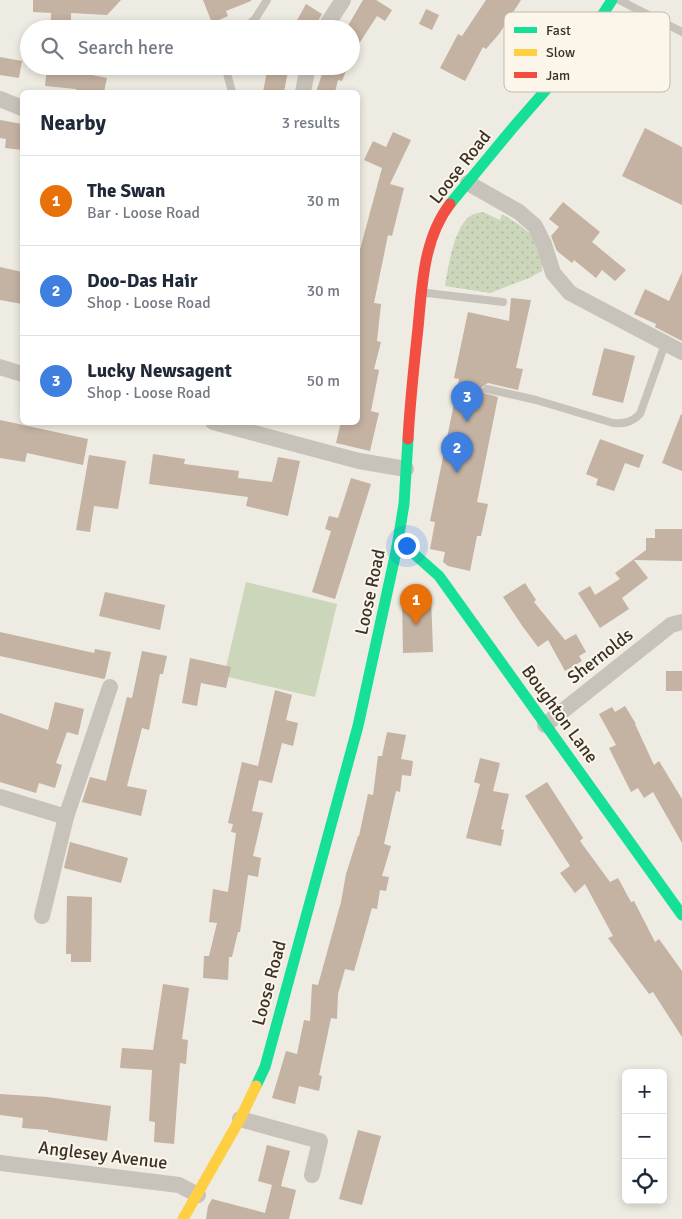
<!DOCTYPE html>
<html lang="en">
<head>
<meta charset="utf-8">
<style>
  :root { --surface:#fff; --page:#f2f2f3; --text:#1f2937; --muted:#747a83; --line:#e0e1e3; --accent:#111827 }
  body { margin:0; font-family:Signika,sans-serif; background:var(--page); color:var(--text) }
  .controls { position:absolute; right:15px; bottom:15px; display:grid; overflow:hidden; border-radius:8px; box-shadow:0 2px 8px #0003 }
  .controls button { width:45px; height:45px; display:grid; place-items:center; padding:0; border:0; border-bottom:1px solid var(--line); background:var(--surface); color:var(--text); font:25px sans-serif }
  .you { position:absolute; left:406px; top:545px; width:18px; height:18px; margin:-12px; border:4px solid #fff; border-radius:50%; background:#1a73e8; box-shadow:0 0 0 8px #1a73e833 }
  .badge { display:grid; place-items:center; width:32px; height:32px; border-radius:50%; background:var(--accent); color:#fff; font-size:16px; font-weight:700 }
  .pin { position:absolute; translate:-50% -41px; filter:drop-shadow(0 1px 2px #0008) }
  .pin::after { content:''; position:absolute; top:26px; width:18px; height:15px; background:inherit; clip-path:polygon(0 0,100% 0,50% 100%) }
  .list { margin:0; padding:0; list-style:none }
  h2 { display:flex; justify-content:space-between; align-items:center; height:65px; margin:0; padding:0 20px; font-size:21px }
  h2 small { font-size:16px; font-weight:400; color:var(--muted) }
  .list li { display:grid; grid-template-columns:32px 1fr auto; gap:15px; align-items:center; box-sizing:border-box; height:90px; padding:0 20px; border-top:1px solid var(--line) }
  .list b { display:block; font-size:19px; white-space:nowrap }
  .list p { margin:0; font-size:16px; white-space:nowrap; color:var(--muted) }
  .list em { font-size:16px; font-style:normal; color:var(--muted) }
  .icon { flex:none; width:28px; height:28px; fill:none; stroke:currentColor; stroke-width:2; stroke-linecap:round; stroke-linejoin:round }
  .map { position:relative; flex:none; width:682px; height:1219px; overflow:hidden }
  .search { position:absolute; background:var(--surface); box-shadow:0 2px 8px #0003; left:20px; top:20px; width:340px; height:55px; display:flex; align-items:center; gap:12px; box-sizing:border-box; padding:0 18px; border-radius:28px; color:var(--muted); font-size:19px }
  .panel { position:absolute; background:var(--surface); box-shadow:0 2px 8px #0003; left:20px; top:90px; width:340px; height:335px; border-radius:8px }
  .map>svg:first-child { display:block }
  .grass { fill:url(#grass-dots) }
  .pitch { fill:#cbd6ba }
  .building { fill:#c4b2a2 }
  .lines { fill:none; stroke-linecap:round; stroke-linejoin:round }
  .lane { stroke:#c8c3ba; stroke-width:8 }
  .street { stroke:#c8c3ba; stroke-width:16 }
  .fast { stroke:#16e098; stroke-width:11 }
  .slow { stroke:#ffcf43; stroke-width:11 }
  .jam { stroke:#f24e42; stroke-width:11 }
  .labels { text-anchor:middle; stroke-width:4; stroke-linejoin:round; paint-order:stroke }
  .street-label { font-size:18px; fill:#3a3128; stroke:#fbf6e9 }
  .key { fill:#fbf6e9; stroke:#c1bbaf; stroke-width:1 }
  .key-label { font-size:14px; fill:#3a3128 }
</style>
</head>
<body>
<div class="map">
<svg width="682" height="1219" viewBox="0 0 682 1219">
  <defs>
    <pattern id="grass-dots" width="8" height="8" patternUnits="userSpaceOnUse" patternTransform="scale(1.25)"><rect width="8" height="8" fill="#cbd6ba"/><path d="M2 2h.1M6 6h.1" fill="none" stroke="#afb8a0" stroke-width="1.8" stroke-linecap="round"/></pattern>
  </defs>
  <rect width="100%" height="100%" fill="#eeebe2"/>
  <path class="grass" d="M483,212L500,220L502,214C527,230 545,238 542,271L529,278L490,293L445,286C448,269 454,224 472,215C475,213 480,213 483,212Z"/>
  <polygon class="pitch" points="246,582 337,604 315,697 224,676"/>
  <g class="building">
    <polygon points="33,0 121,0 107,15 71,13 71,29 51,29 51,13 33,12"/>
    <polygon points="203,0 251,0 251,1 226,11 228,16 212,23"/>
    <polygon points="363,0 376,0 392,10 385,21 377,16 351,56 351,29 346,29"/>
    <polygon points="486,0 521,0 499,34 486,49 483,47 465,81 440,68 458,34 462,36"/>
    <polygon points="306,4 322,14 314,29 303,29 295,24"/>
    <polygon points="426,9 439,15 432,30 419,24"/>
    <polygon points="0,57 22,61 19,78 0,75"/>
    <polygon points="47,66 69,66 68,70 107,78 104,92 76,92 76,89 45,86"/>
    <polygon points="268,66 289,66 284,92 263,92"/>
    <polygon points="318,66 348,66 342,81 338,80 335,92 316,92 322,74 317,73"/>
    <polygon points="0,120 22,124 20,133 22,134 22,150 5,148 6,139 0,138"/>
    <polygon points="645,128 682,147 682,205 622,176"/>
    <polygon points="393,132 411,140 390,184 404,188 392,236 388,235 374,303 381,304 377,341 381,342 374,369 379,370 371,411 379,413 370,451 336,443 341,422 358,422 358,257 382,168 364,160 373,141 386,147"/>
    <polygon points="563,202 600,232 592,242 626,270 615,281 602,270 596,278 574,260 572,263 557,251 551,236 559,227 549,219"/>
    <polygon points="0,267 22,272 22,304 0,300"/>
    <polygon points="682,272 682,341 655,327 656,324 634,314 645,289 669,301"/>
    <polygon points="511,298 531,300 516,368 523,369 518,390 488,383 482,387 484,393 498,397 477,502 488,504 481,536 477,536 470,571 448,566 443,562 445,552 430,549 435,522 430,521 459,379 454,378 468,312 509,321"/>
    <polygon points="604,348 635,356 623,403 592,395"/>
    <polygon points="681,414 682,415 682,471 662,463"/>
    <polygon points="0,420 88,439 83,465 27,453 25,462 0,458"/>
    <polygon points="600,439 644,455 639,468 625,463 614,491 596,485 598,479 586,474"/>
    <polygon points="153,454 185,459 184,464 239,471 238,478 272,482 278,457 300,461 288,516 246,506 248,497 149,484"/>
    <polygon points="89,455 126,461 118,509 94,506 90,532 76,530"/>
    <polygon points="351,478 371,484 335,599 312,592 331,531 325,529 329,516 338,518"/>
    <polygon points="655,529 682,529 682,561 634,560 648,578 622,598 629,609 600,628 578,593 590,586 595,595 620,579 615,573 646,550 646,538 655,538"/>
    <polygon points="525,583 536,600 534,602 565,640 576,634 586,652 579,656 582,661 565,671 548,640 538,647 523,627 503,597"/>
    <polygon points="105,592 165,605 160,630 99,616"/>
    <polygon points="431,596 433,652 403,653 402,597"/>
    <polygon points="0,632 94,653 95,649 111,652 105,678 104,679 0,656"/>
    <polygon points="142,651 167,656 163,674 160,674 149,730 142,728 127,786 147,790 141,816 82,802 90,777 106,781 127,697 132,698"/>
    <polygon points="190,658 231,667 226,688 201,683 197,706 182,703"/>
    <rect x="666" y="671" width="16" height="20"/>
    <polygon points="275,690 292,695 286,720 298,723 293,746 282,743 272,783 259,780 252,811 263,813 253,856 261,858 258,877 248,875 240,932 238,932 232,957 229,957 228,980 203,978 204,956 209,956 217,923 209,922 213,889 228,892 236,833 231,832 233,824 228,823 242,762 258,766"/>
    <polygon points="55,702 84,709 78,735 67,732 56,763 62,765 55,788 39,783 36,793 0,782 0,713 48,730"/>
    <polygon points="625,706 636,724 635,724 654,765 659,761 682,799 682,843 653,792 644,798 638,788 631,792 609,748 616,745 599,714 612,707 615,712"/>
    <polygon points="387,732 406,735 401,759 413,761 411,776 402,775 400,792 396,791 384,844 391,846 382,876 389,877 386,891 380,890 377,909 372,908 354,971 345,969 338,994 337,1019 331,1018 319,1075 322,1076 319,1091 299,1086 295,1104 272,1098 286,1051 297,1054 304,1020 310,1021 312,984 318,985 341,902 346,874 358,836 359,836 368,794 373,795 378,756 382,756"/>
    <polygon points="480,758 500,763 493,791 509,794 501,829 504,830 501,846 466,838 480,784 474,782"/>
    <polygon points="547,782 583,838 580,841 610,882 618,878 631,902 634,901 655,942 659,939 682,971 682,1037 653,992 649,994 608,938 613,936 585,884 575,893 560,873 570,866 525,796"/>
    <polygon points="70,842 128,858 121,883 64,868"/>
    <polygon points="67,896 92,897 91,962 71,962 71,954 66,954"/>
    <polygon points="163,984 189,988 182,1039 188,1040 186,1064 180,1063 174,1144 154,1142 155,1122 149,1121 152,1070 120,1068 122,1048 153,1050"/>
    <polygon points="0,1094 47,1097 111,1106 107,1141 48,1132 48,1130 22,1128 23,1118 0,1115"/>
    <polygon points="358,1130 381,1136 362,1205 339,1199"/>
    <polygon points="267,1145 290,1151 281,1186 296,1190 289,1219 206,1219 208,1206 212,1199 265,1213 272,1185 258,1181"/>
  </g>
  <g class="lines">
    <g class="lane">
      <polyline points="619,0 682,32"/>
      <polyline points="244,29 255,19 267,0"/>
      <polyline points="225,66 232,92"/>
      <polyline points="427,293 503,302"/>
      <path d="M487,389L536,400L613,423C625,424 632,422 640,414L665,344"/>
    </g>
    <g class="street">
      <polyline points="324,29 343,0"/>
      <polyline points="303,92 308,66"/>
      <polyline points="0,99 22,108"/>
      <polyline points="468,183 519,212 535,226 544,244 553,273 570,293 682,352"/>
      <polyline points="0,367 22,374"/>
      <polyline points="213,422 359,461 406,469"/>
      <polyline points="545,725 671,625 682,622"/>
      <polyline points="0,797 66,817"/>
      <polyline points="42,916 66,817 110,687"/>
      <polyline points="240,1119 320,1141 312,1175"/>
      <polyline points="0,1163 179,1185 198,1195"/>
    </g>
    <g class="fast">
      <polyline points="450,204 511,130 578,53 612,0"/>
      <polyline points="397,547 412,552 439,576 682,915"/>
      <polyline points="256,1086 265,1067 358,726 397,547 404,504 408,439"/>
    </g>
    <polyline class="slow" points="183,1219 240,1119 256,1086"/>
    <path class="jam" d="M408,439C410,402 414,365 418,328C422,287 423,239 450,204"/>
  </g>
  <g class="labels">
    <g class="street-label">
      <text transform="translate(460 167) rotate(-52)" y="6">Loose Road</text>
      <text transform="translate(370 592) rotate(-78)" y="6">Loose Road</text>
      <text transform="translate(600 656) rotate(-38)" y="6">Shernolds</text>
      <text transform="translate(560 714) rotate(54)" y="6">Boughton Lane</text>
      <text transform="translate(269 983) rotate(-75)" y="6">Loose Road</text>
      <text transform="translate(103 1155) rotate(7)" y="6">Anglesey Avenue</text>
    </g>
  </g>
  <rect x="504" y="12" width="166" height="80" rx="8" class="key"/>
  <rect x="514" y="27" width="23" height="6" fill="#16e098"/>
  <rect x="514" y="49" width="23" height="7" fill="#ffcf43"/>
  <rect x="514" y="72" width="23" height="6" fill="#f24e42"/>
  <g class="key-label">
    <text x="546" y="35">Fast</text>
    <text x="546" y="57">Slow</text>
    <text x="546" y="80">Jam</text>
  </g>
</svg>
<div class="controls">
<button>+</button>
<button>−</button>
<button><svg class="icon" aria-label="locate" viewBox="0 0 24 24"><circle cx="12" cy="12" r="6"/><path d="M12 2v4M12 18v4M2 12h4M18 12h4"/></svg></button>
</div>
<div class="you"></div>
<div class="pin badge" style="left:416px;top:625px;background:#e8710a">1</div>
<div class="pin badge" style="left:457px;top:473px;background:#3f7fe0">2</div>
<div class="pin badge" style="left:467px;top:422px;background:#3f7fe0">3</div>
<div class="search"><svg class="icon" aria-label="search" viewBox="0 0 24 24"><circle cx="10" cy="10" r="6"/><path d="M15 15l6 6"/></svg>Search here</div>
<section class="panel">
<h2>Nearby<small>3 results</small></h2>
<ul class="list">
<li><span class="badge" style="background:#e8710a">1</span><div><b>The Swan</b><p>Bar · Loose Road</p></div><em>30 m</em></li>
<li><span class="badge" style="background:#3f7fe0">2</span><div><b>Doo-Das Hair</b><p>Shop · Loose Road</p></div><em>30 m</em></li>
<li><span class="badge" style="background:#3f7fe0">3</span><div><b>Lucky Newsagent</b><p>Shop · Loose Road</p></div><em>50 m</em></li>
</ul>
</section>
</div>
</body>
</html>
